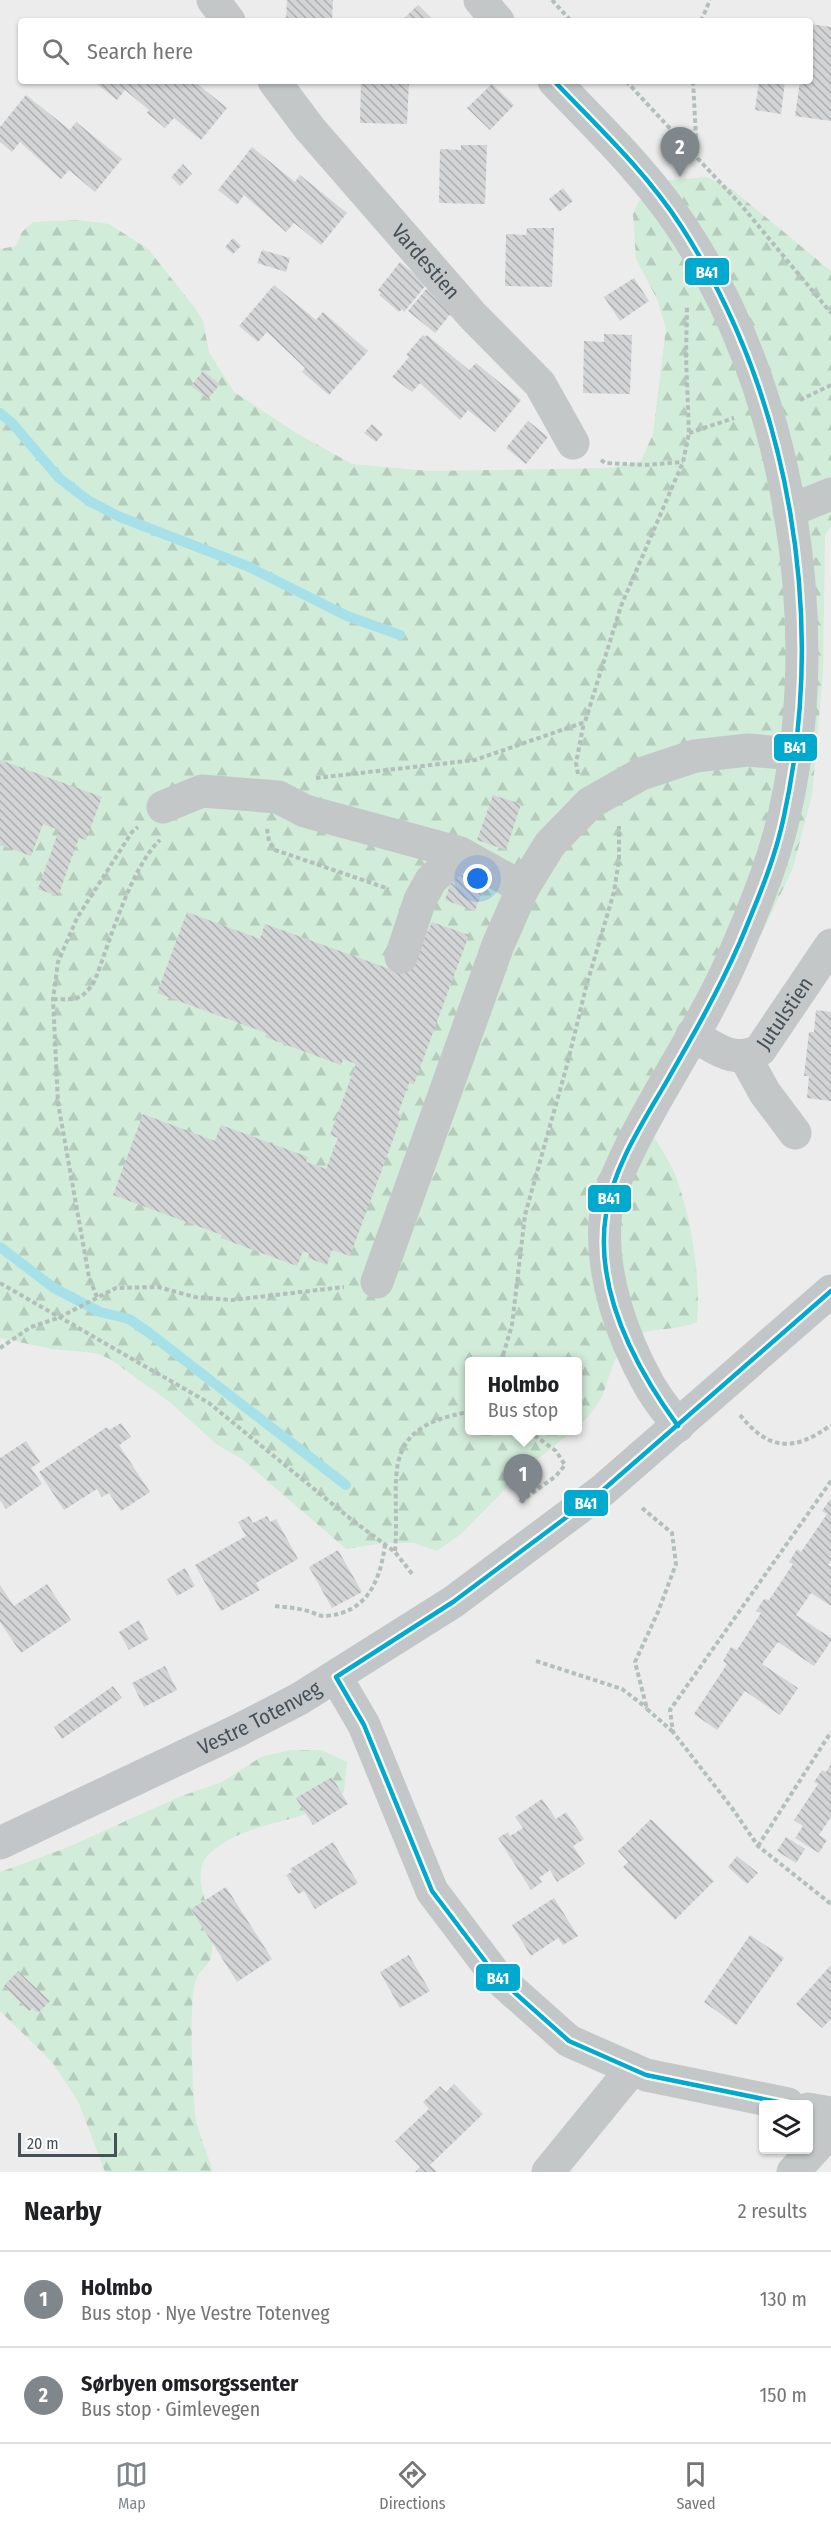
<!DOCTYPE html>
<html lang="en">
<head>
<meta charset="utf-8">
<style>
  :root { --surface:#fff; --page:#f6f6f6; --text:#202124; --muted:#757577; --line:#e0e0e0; --accent:#80878c }
  body { margin:0; font-family:"Fira Sans Condensed",sans-serif; background:var(--page); color:var(--text) }
  .controls { position:absolute; right:18px; bottom:18px; display:grid; overflow:hidden; border-radius:6px; box-shadow:0 2px 4px #0004 }
  .controls button { width:54px; height:54px; display:grid; place-items:center; padding:0; border:0; border-bottom:2px solid var(--line); background:var(--surface); color:var(--text); font:30px sans-serif }
  .scale { position:absolute; left:18px; bottom:15px; width:99px; box-sizing:border-box; padding-left:6px; border:3px solid #455058; border-top:0; font-size:16px; line-height:21px; white-space:nowrap; color:#455058; -webkit-text-stroke:4px #fff; paint-order:stroke }
  .you { position:absolute; left:478px; top:879px; width:21px; height:21px; margin:-15px; border:4px solid #fff; border-radius:50%; background:#1a73e8; box-shadow:0 0 0 9px #1a73e833 }
  .badge { display:grid; place-items:center; width:39px; height:39px; border-radius:50%; background:var(--accent); color:#fff; font-size:20px; font-weight:700 }
  .pin { position:absolute; translate:-50% -50px; filter:drop-shadow(0 2px 3px #0008) }
  .pin::after { content:''; position:absolute; top:32px; width:21px; height:18px; background:inherit; clip-path:polygon(0 0,100% 0,50% 100%) }
  .popup { position:absolute; left:465px; top:1357px; width:117px; height:78px; box-sizing:border-box; display:grid; place-content:center; border-radius:6px; background:var(--surface); filter:drop-shadow(0 2px 4px #0005); font-size:20px; white-space:nowrap; color:var(--muted) }
  .popup b { font-size:22px; color:var(--text) }
  .popup::after { content:''; position:absolute; left:50%; top:100%; margin-left:-12px; border:12px solid transparent; border-top-color:var(--surface) }
  .list { margin:0; padding:0; list-style:none }
  h2 { display:flex; justify-content:space-between; align-items:center; height:78px; margin:0; padding:0 24px; font-size:26px }
  h2 small { font-size:20px; font-weight:400; color:var(--muted) }
  .list li { display:grid; grid-template-columns:39px 1fr auto; gap:18px; align-items:center; box-sizing:border-box; height:96px; padding:0 24px; border-top:2px solid var(--line) }
  .list b { display:block; font-size:22px; white-space:nowrap }
  .list p { margin:0; font-size:20px; white-space:nowrap; color:var(--muted) }
  .list em { font-size:20px; font-style:normal; color:var(--muted) }
  .icon { flex:none; width:33px; height:33px; fill:none; stroke:currentColor; stroke-width:2; stroke-linecap:round; stroke-linejoin:round }
  .map { position:relative; flex:none; width:831px; height:2172px; overflow:hidden }
  .search { position:absolute; background:var(--surface); box-shadow:0 2px 4px #0004; left:18px; right:18px; top:18px; height:66px; display:flex; align-items:center; gap:15px; box-sizing:border-box; padding:0 21px; border-radius:6px; color:var(--muted); font-size:22px }
  .sheet { height:270px; background:var(--surface) }
  nav { display:flex; justify-content:space-around; align-items:center; box-sizing:border-box; height:84px; border-top:2px solid var(--line); background:var(--surface); font-size:16px; color:var(--muted) }
  nav a { display:grid; justify-items:center; gap:3px }
  nav .on { color:var(--accent) }
  .map>svg:first-child { display:block }
  .forest { fill:url(#forest-firs) }
  .lines { fill:none; stroke-linecap:round; stroke-linejoin:round }
  .stream { stroke:#a6e1e9; stroke-width:10 }
  .building { fill:url(#building-back-hatch) }
  .path { stroke:#b3bfbb; stroke-width:4; stroke-dasharray:4.5 3; stroke-linecap:butt }
  .minor { stroke:#c4c7c8; stroke-width:33 }
  .major { stroke:#c2c6c8; stroke-width:33 }
  .bus-1-casing { stroke:#fff; stroke-width:9 }
  .bus-1 { stroke:#00a9ce; stroke-width:4.5 }
  .labels { text-anchor:middle; stroke-width:4.5; stroke-linejoin:round; paint-order:stroke }
  .street-label { font-size:21px; fill:#455058; stroke:#fff }
  .line-badge { stroke:#fff; stroke-width:2 }
  .badge-label { font-size:16px; text-anchor:middle; font-weight:bold; fill:#fff }
</style>
</head>
<body>
<div class="map">
<svg width="831" height="2172" viewBox="0 0 831 2172">
  <defs>
    <pattern id="forest-firs" width="22" height="20" patternUnits="userSpaceOnUse" patternTransform="scale(1.5)"><rect width="22" height="20" fill="#d1ecd9"/><path d="M5 1l3.5 6h-7zM16 11l3.5 6h-7z" fill="#b5ccbc"/></pattern>
    <pattern id="building-back-hatch" width="6" height="6" patternUnits="userSpaceOnUse" patternTransform="scale(1.5)"><rect width="6" height="6" fill="#d3d4d5"/><path d="M-1 5l2 2M0 0l6 6M5-1l2 2" fill="none" stroke="#adaeb0"/></pattern>
  </defs>
  <rect width="100%" height="100%" fill="#edecec"/>
  <g class="forest">
    <path d="M707,177L734,191L831,271V526L825,535L823,673L812,795L793,868L747,964L644,1120C653,1137 666,1154 674,1172C691,1215 701,1276 697,1322C677,1331 654,1327 637,1335C615,1345 611,1374 603,1394C598,1406 587,1419 577,1427V1362H469V1430L573,1431L525,1469L461,1534L437,1551L414,1543H384L346,1549L242,1459L216,1444L171,1403L110,1359L96,1353L52,1349L0,1338V249L16,246L22,232L33,222L78,220L109,224L148,249L195,308L203,321L209,352L234,392L298,434L352,464L429,471L612,468L641,461L653,434L666,328L657,299L636,259L633,214L639,201L662,181Z"/>
    <path d="M290,1750H321L347,1762L344,1792C306,1827 246,1818 209,1854C189,1874 210,1905 212,1928C213,1936 213,1952 210,1960C206,1967 197,1974 195,1983C189,2001 192,2104 197,2124C201,2140 208,2156 213,2172H105L78,2101L52,2062L0,2011V1872L66,1848L179,1797L222,1782L261,1757Z"/>
  </g>
  <g class="lines">
    <g class="stream">
      <polyline points="0,413 12,423 59,478 89,501 120,517 247,566 347,616 400,635"/>
      <polyline points="0,1247 54,1288 100,1312 129,1319 148,1332 346,1485"/>
    </g>
  </g>
  <g class="building">
    <polygon points="287,0 333,0 332,21 286,21"/>
    <polygon points="418,5 434,21 401,21"/>
    <polygon points="810,24 831,27 831,121 795,116 800,81 810,81"/>
    <polygon points="100,81 194,81 227,108 201,140 174,118 165,128 147,113 149,110 125,90 117,100 97,84"/>
    <polygon points="361,81 409,81 407,124 360,123"/>
    <polygon points="759,81 785,81 781,114 755,110"/>
    <polygon points="492,84 514,105 490,130 467,108"/>
    <polygon points="26,95 70,130 76,122 122,159 95,192 69,170 61,179 20,142 12,152 0,142 0,127"/>
    <polygon points="461,145 487,145 485,204 439,203 440,149 461,150"/>
    <polygon points="252,147 295,182 300,175 347,213 321,245 294,223 286,232 244,195 237,205 218,190"/>
    <polygon points="183,164 192,174 180,186 171,177"/>
    <polygon points="563,188 573,201 559,212 549,199"/>
    <polygon points="527,228 554,228 552,287 505,286 506,234 526,235"/>
    <polygon points="233,238 241,246 233,254 225,247"/>
    <polygon points="262,250 290,258 286,272 257,263"/>
    <polygon points="400,262 427,284 404,312 402,309 399,312 379,295 381,293 378,290"/>
    <polygon points="634,278 649,301 620,321 604,297"/>
    <polygon points="274,285 316,320 323,312 368,351 329,395 302,372 305,368 267,332 258,342 239,326"/>
    <polygon points="427,288 454,310 435,333 408,311"/>
    <polygon points="604,334 632,335 630,394 583,393 584,341 604,342"/>
    <polygon points="423,335 425,337 427,335 469,370 476,363 521,400 495,432 468,410 460,420 420,383 412,392 392,377 409,357 406,355"/>
    <polygon points="203,371 220,384 208,399 191,386"/>
    <polygon points="528,421 548,437 526,464 506,448"/>
    <polygon points="372,424 383,434 376,442 364,433"/>
    <polygon points="0,760 102,797 86,840 79,838 58,896 38,889 59,830 43,824 31,856 0,845"/>
    <polygon points="493,795 521,804 506,850 477,840"/>
    <polygon points="454,872 485,883 475,911 445,900"/>
    <polygon points="187,912 260,939 265,924 398,972 415,927 428,932 432,922 469,935 414,1084 409,1083 398,1114 402,1115 350,1256 332,1250 327,1265 308,1258 309,1253 303,1251 297,1266 221,1238 222,1235 113,1195 143,1114 215,1141 221,1125 308,1157 306,1162 326,1169 338,1138 330,1135 356,1064 343,1059 341,1065 265,1037 266,1033 157,993"/>
    <polygon points="816,1010 831,1012 831,1101 807,1098 809,1076 804,1076 809,1032 814,1032"/>
    <polygon points="121,1423 131,1437 119,1445 150,1492 121,1511 109,1493 102,1497 97,1489 64,1510 39,1472 107,1427 109,1430"/>
    <polygon points="26,1441 40,1462 31,1468 42,1484 6,1509 0,1500 0,1458"/>
    <polygon points="831,1498 831,1561 828,1565 831,1567 831,1606 811,1593 796,1615 831,1638 831,1641 814,1666 778,1642 762,1664 798,1688 780,1715 745,1691 717,1730 694,1714 727,1664 723,1661 731,1647 737,1650 761,1613 756,1611 764,1599 769,1600 793,1564 789,1562 797,1549 801,1552 827,1514 822,1511"/>
    <polygon points="249,1516 253,1523 267,1516 270,1522 276,1519 298,1559 256,1583 260,1590 221,1611 195,1565 246,1536 238,1522"/>
    <polygon points="338,1550 362,1592 332,1608 309,1567"/>
    <polygon points="185,1568 195,1586 177,1596 167,1579"/>
    <polygon points="47,1584 71,1620 21,1653 0,1622 0,1585 14,1606"/>
    <polygon points="139,1620 149,1639 129,1650 119,1632"/>
    <polygon points="165,1666 177,1690 144,1707 132,1683"/>
    <polygon points="113,1686 122,1698 62,1739 54,1727"/>
    <polygon points="831,1764 831,1817 819,1835 827,1840 819,1853 795,1838 803,1826 794,1820 818,1784 814,1782 822,1770 826,1772"/>
    <polygon points="332,1777 348,1804 313,1825 296,1798"/>
    <polygon points="542,1799 556,1819 566,1812 584,1839 573,1846 585,1864 557,1882 550,1870 539,1878 542,1882 531,1890 498,1838 508,1832 510,1836 523,1828 515,1817"/>
    <polygon points="651,1819 714,1881 675,1920 623,1867 628,1862 618,1851"/>
    <polygon points="786,1837 805,1849 796,1863 777,1851"/>
    <polygon points="333,1842 358,1883 315,1909 304,1891 298,1894 286,1875 292,1872 290,1869"/>
    <polygon points="737,1856 758,1873 747,1884 728,1867"/>
    <polygon points="226,1887 272,1959 237,1982 191,1909"/>
    <polygon points="554,1898 578,1936 563,1945 558,1938 531,1956 512,1925"/>
    <polygon points="750,1935 784,1958 736,2025 704,2002"/>
    <polygon points="409,1955 430,1991 400,2008 380,1972"/>
    <polygon points="831,1965 831,2019 822,2028 796,2004"/>
    <polygon points="18,1971 50,2001 38,2013 33,2008 29,2011 4,1986"/>
    <polygon points="454,2084 483,2114 430,2165 437,2172 415,2172 420,2167 395,2141 429,2109 423,2102 440,2086 446,2092"/>
  </g>
  <g class="lines">
    <g class="path">
      <polyline points="552,0 571,21"/>
      <polyline points="701,21 710,0"/>
      <polyline points="626,81 741,205 831,313"/>
      <polyline points="693,81 697,156"/>
      <polyline points="800,400 831,385"/>
      <polyline points="689,433 734,418"/>
      <polyline points="601,460 605,463 645,465 683,462"/>
      <polyline points="578,774 576,763 584,722"/>
      <polyline points="316,778 475,760 585,722 621,606 683,462 689,433 686,357 687,305"/>
      <polyline points="267,829 269,841 275,850 389,889"/>
      <path d="M53,999C76,1000 83,1000 95,980C110,941 131,867 160,840"/>
      <polyline points="0,1283 209,1403 352,1520 395,1552 413,1575"/>
      <polyline points="97,1297 89,1277 58,1103 53,999 58,962 77,918 132,832 138,827"/>
      <polyline points="0,1348 31,1327 58,1318 116,1288 158,1287 195,1297 232,1300 344,1287"/>
      <polyline points="501,1362 512,1325 525,1215 567,1065 586,987 614,892 619,860 619,826"/>
      <path d="M740,1415C769,1451 794,1452 831,1425"/>
      <polyline points="831,1481 670,1710 673,1732 732,1808 758,1846 831,1904"/>
      <polyline points="520,1502 556,1476 565,1465 556,1451 527,1430"/>
      <polyline points="642,1508 672,1533 676,1564 658,1612 635,1662 647,1709 673,1732"/>
      <path d="M395,1551C401,1479 374,1428 469,1412"/>
      <path d="M275,1606C286,1607 297,1608 308,1611C313,1612 320,1617 325,1616C368,1613 380,1580 385,1545"/>
      <polyline points="536,1661 622,1689 647,1708"/>
      <polyline points="758,1846 831,1732"/>
    </g>
    <g class="minor">
      <polyline points="213,0 229,21"/>
      <polyline points="480,0 498,21"/>
      <path id="s1" d="M274,81L310,129L473,316L540,384L573,443"/>
      <path d="M554,81C598,127 646,173 681,226C790,388 828,627 784,816C772,867 752,914 731,962C703,1025 663,1082 632,1144C621,1167 607,1195 605,1220C601,1276 622,1336 648,1383C656,1398 668,1412 678,1426"/>
      <polyline points="789,511 831,494"/>
      <polyline points="163,807 202,791 278,797 305,811 460,853 523,888"/>
      <polyline points="401,957 420,900 431,880 460,853"/>
      <path id="s2" d="M692,1035C718,1049 731,1064 760,1050L831,945"/>
      <polyline points="745,1057 765,1093 795,1133"/>
      <polyline points="377,1282 498,945 523,888 550,844 590,803 641,774 695,756 748,750 795,754"/>
      <polyline points="336,1677 364,1725 432,1891 497,1977 569,2041 646,2075 788,2104"/>
      <polyline points="808,2109 831,2113"/>
      <polyline points="548,2172 632,2069"/>
      <polyline points="793,2172 831,2131"/>
    </g>
    <path class="major" id="s3" d="M0,1843L237,1731L299,1699L453,1602L603,1490L831,1291"/>
    <defs>
      <g id="bus-1">
        <path d="M554,81C598,127 646,172 681,226C791,397 827,618 784,816C775,860 757,901 740,942C718,992 691,1039 664,1086C641,1125 613,1169 606,1214C594,1289 635,1367 678,1426"/>
        <polyline points="788,2104 646,2075 569,2041 497,1977 432,1891 364,1725 336,1677 453,1602 603,1490 831,1291"/>
      </g>
    </defs>
    <use href="#bus-1" class="bus-1-casing"/>
    <use href="#bus-1" class="bus-1"/>
  </g>
  <g class="labels">
    <g class="street-label">
      <text dy="7" stroke="none"><textPath href="#s1" startOffset="236">Vardestien</textPath></text>
      <text dy="7" stroke="none"><textPath href="#s2" startOffset="118">Jutulstien</textPath></text>
      <text dy="7" stroke="none"><textPath href="#s3" startOffset="288">Vestre Totenveg</textPath></text>
    </g>
  </g>
  <g class="line-badge">
    <rect x="684" y="257" width="46" height="29" rx="6" fill="#00a9ce"/>
    <rect x="773" y="733" width="45" height="29" rx="6" fill="#00a9ce"/>
    <rect x="587" y="1184" width="45" height="29" rx="6" fill="#00a9ce"/>
    <rect x="563" y="1489" width="46" height="28" rx="6" fill="#00a9ce"/>
    <rect x="475" y="1963" width="46" height="29" rx="6" fill="#00a9ce"/>
  </g>
  <g class="badge-label">
    <text x="707" y="278">B41</text>
    <text x="795" y="753">B41</text>
    <text x="609" y="1204">B41</text>
    <text x="586" y="1509">B41</text>
    <text x="498" y="1984">B41</text>
  </g>
</svg>
<div class="controls">
<button><svg class="icon" aria-label="layers" viewBox="0 0 24 24"><path d="M12 4l9 5-9 5-9-5zM3 14l9 5 9-5"/></svg></button>
</div>
<div class="scale">20 m</div>
<div class="you"></div>
<div class="pin badge" style="left:523px;top:1504px">1</div>
<div class="popup"><b>Holmbo</b>Bus stop</div>
<div class="pin badge" style="left:680px;top:177px">2</div>
<div class="search"><svg class="icon" aria-label="search" viewBox="0 0 24 24"><circle cx="10" cy="10" r="6"/><path d="M15 15l6 6"/></svg>Search here</div>
</div>
<section class="sheet">
<h2>Nearby<small>2 results</small></h2>
<ul class="list">
<li><span class="badge">1</span><div><b>Holmbo</b><p>Bus stop · Nye Vestre Totenveg</p></div><em>130 m</em></li>
<li><span class="badge">2</span><div><b>Sørbyen omsorgssenter</b><p>Bus stop · Gimlevegen</p></div><em>150 m</em></li>
</ul>
</section>
<nav>
<a class="on"><svg class="icon" aria-label="map" viewBox="0 0 24 24"><path d="M3 6l6-2 6 2 6-2v14l-6 2-6-2-6 2zM9 4v14M15 6v14"/></svg>Map</a>
<a><svg class="icon" aria-label="directions" viewBox="0 0 24 24"><path d="M12 3l9 9-9 9-9-9zM9 14v-3h6M13 9l2 2-2 2"/></svg>Directions</a>
<a><svg class="icon" aria-label="saved" viewBox="0 0 24 24"><path d="M7 4h10v16l-5-4-5 4z"/></svg>Saved</a>
</nav>
</body>
</html>
